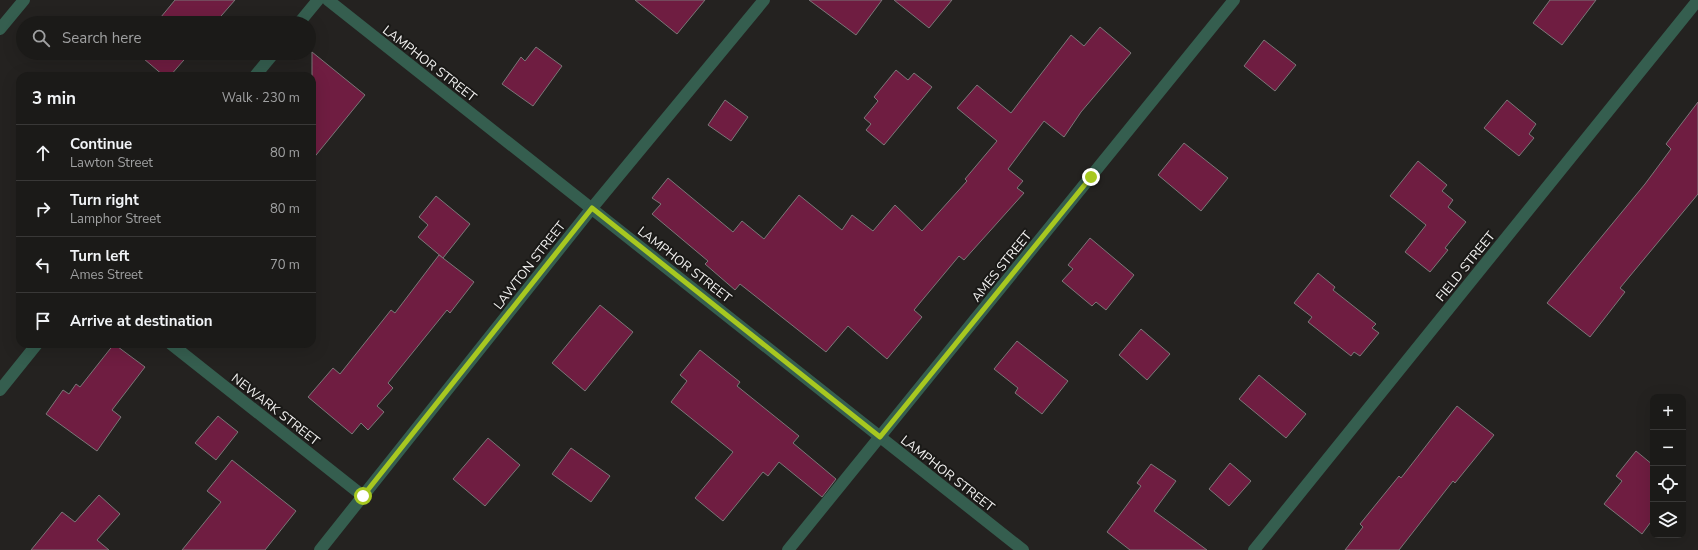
<!DOCTYPE html>
<html lang="en">
<head>
<meta charset="utf-8">
<style>
  :root { --surface:#1b1a18; --page:#242321; --text:#f1f3f6; --muted:#a0a1a2; --line:#393837 }
  body { margin:0; font-family:"Nunito Sans",sans-serif; background:var(--page); color:var(--text) }
  .controls { position:absolute; right:12px; bottom:12px; display:grid; overflow:hidden; border-radius:8px; box-shadow:0 4px 16px #0002 }
  .controls button { width:36px; height:36px; display:grid; place-items:center; padding:0; border:0; border-bottom:1px solid var(--line); background:var(--surface); color:var(--text); font:20px sans-serif }
  .stop { position:absolute; width:12px; height:12px; margin:-9px; border:3px solid #a7c820; border-radius:50%; background:#fff }
  .stop.end { background:#a7c820; border-color:#fff; box-shadow:0 1px 4px #0008 }
  .list { margin:0; padding:0; list-style:none }
  h2 { display:flex; justify-content:space-between; align-items:center; height:52px; margin:0; padding:0 16px; font-size:17px }
  h2 small { font-size:13px; font-weight:400; color:var(--muted) }
  .list li { display:grid; grid-template-columns:26px 1fr auto; gap:12px; align-items:center; box-sizing:border-box; height:56px; padding:0 16px; border-top:1px solid var(--line) }
  .list b { display:block; font-size:15px; white-space:nowrap }
  .list p { margin:0; font-size:13px; white-space:nowrap; color:var(--muted) }
  .list em { font-size:13px; font-style:normal; color:var(--muted) }
  .icon { flex:none; width:22px; height:22px; fill:none; stroke:currentColor; stroke-width:2; stroke-linecap:round; stroke-linejoin:round }
  .map { position:relative; flex:none; width:1698px; height:550px; overflow:hidden }
  .search { position:absolute; background:var(--surface); box-shadow:0 4px 16px #0002; left:16px; top:16px; width:300px; height:44px; display:flex; align-items:center; gap:10px; box-sizing:border-box; padding:0 14px; border-radius:22px; color:var(--muted); font-size:15px }
  .panel { position:absolute; background:var(--surface); box-shadow:0 4px 16px #0002; left:16px; top:72px; width:300px; height:276px; border-radius:12px }
  .map>svg:first-child { display:block }
  .building { fill:#6f1d41; stroke:#7b7778 }
  .lines { fill:none; stroke-linecap:round; stroke-linejoin:round }
  .service { stroke:#355e4f; stroke-width:12 }
  .minor { stroke:#355e4f; stroke-width:12 }
  .route { stroke:#a7c820; stroke-width:5 }
  .labels { text-anchor:middle; stroke-width:4; stroke-linejoin:round; paint-order:stroke }
  .street-label { font-size:13px; fill:#f3f2f1; stroke:#1a1917 }
</style>
</head>
<body>
<div class="map">
<svg width="1698" height="550" viewBox="0 0 1698 550">
  <rect width="100%" height="100%" fill="#242220"/>
  <g class="building">
    <polygon points="175,0 235,0 215,23 156,23"/>
    <polygon points="635,0 705,0 677,34"/>
    <polygon points="809,0 882,0 856,35"/>
    <polygon points="894,0 952,0 929,28"/>
    <polygon points="1550,0 1596,0 1562,45 1533,23"/>
    <polygon points="1100,27 1131,53 1081,112 1064,137 1044,121 1008,169 1023,181 1017,188 1024,193 964,260 959,256 914,310 922,317 887,359 848,326 826,352 740,284 735,290 705,264 708,261 652,214 661,204 652,198 668,178 733,232 742,221 764,239 799,195 842,230 852,215 873,231 895,205 922,231 967,181 965,179 997,141 957,108 977,85 1011,113 1071,35 1084,46"/>
    <polygon points="1264,40 1296,65 1275,91 1244,66"/>
    <polygon points="536,47 562,66 533,106 502,84 521,57 525,61"/>
    <polygon points="312,52 365,95 312,160"/>
    <polygon points="137,53 190,53 170,76 164,76"/>
    <polygon points="896,70 908,80 914,73 932,87 884,145 866,130 871,124 864,118 878,101 874,97"/>
    <polygon points="725,100 748,117 731,141 708,125"/>
    <polygon points="1507,100 1536,124 1529,134 1534,138 1519,156 1484,128"/>
    <polygon points="1698,102 1698,194 1620,288 1625,292 1590,337 1547,303 1645,184 1671,149 1666,144"/>
    <polygon points="1184,143 1228,178 1201,211 1158,175"/>
    <polygon points="1418,161 1447,185 1442,191 1453,200 1448,207 1466,222 1445,248 1448,250 1430,272 1405,252 1426,225 1390,196"/>
    <polygon points="436,196 470,224 443,258 418,237 428,225 419,217"/>
    <polygon points="1090,238 1134,275 1106,310 1096,302 1092,306 1062,281 1073,269 1068,265"/>
    <polygon points="439,255 474,282 450,313 447,310 388,383 393,388 377,406 384,412 368,430 361,423 352,434 308,397 333,368 340,374 391,310 395,313"/>
    <polygon points="1318,273 1335,287 1333,290 1376,324 1372,328 1379,333 1360,356 1354,352 1351,356 1308,322 1312,317 1294,303"/>
    <polygon points="600,305 633,332 585,391 552,363"/>
    <polygon points="1141,329 1170,354 1147,380 1119,355"/>
    <polygon points="1017,341 1068,381 1042,414 1015,393 1018,388 994,369"/>
    <polygon points="114,344 145,367 112,410 121,417 97,451 46,414 63,390 69,394 76,384 80,387"/>
    <polygon points="700,350 740,382 737,386 799,436 793,443 836,479 822,497 779,462 768,476 763,472 723,521 695,498 733,452 671,402 687,381 680,375"/>
    <polygon points="1259,375 1306,414 1286,438 1239,399"/>
    <polygon points="1457,406 1494,435 1455,483 1453,481 1399,550 1345,550 1363,527 1360,524 1399,476 1401,478"/>
    <polygon points="218,416 238,432 216,460 195,443"/>
    <polygon points="488,438 520,465 485,506 453,479"/>
    <polygon points="571,448 610,476 591,502 552,474"/>
    <polygon points="1636,451 1653,465 1653,519 1642,534 1604,504 1622,481 1616,476"/>
    <polygon points="232,460 296,511 265,550 182,550 221,502 207,491"/>
    <polygon points="1230,463 1251,481 1229,506 1209,489"/>
    <polygon points="1151,464 1176,481 1154,511 1207,550 1130,550 1107,532 1141,486 1137,483"/>
    <polygon points="99,495 120,514 97,540 109,550 31,550 62,512 75,522"/>
  </g>
  <g class="lines">
    <polyline class="service" points="0,29 24,0"/>
    <g class="minor">
      <polyline points="328,0 1023,550"/>
      <polyline points="299,23 318,0"/>
      <polyline points="255,76 274,53"/>
      <polyline points="171,344 363,496"/>
      <polyline points="0,390 37,344"/>
      <polyline points="320,550 592,208 764,0"/>
      <polyline points="788,550 1234,0"/>
      <polyline points="1254,550 1698,0"/>
    </g>
  </g>
  <g class="lines">
    <polyline class="route" points="363,496 592,208 880,437 1091,177"/>
  </g>
  <g class="labels">
    <g class="street-label">
      <text transform="translate(430 63) rotate(38)" y="5">LAMPHOR STREET</text>
      <text transform="translate(685 264) rotate(38)" y="5">LAMPHOR STREET</text>
      <text transform="translate(529 265) rotate(-52)" y="5">LAWTON STREET</text>
      <text transform="translate(1001 266) rotate(-51)" y="5">AMES STREET</text>
      <text transform="translate(1465 266) rotate(-51)" y="5">FIELD STREET</text>
      <text transform="translate(276 409) rotate(38)" y="5">NEWARK STREET</text>
      <text transform="translate(948 473) rotate(38)" y="5">LAMPHOR STREET</text>
    </g>
  </g>
</svg>
<div class="controls">
<button>+</button>
<button>−</button>
<button><svg class="icon" aria-label="locate" viewBox="0 0 24 24"><circle cx="12" cy="12" r="6"/><path d="M12 2v4M12 18v4M2 12h4M18 12h4"/></svg></button>
<button><svg class="icon" aria-label="layers" viewBox="0 0 24 24"><path d="M12 4l9 5-9 5-9-5zM3 14l9 5 9-5"/></svg></button>
</div>
<div class="stop" style="left:363px;top:496px"></div>
<div class="stop end" style="left:1091px;top:177px"></div>
<div class="search"><svg class="icon" aria-label="search" viewBox="0 0 24 24"><circle cx="10" cy="10" r="6"/><path d="M15 15l6 6"/></svg>Search here</div>
<section class="panel">
<h2>3 min<small>Walk · 230 m</small></h2>
<ul class="list">
<li><svg class="icon" aria-label="ahead" viewBox="0 0 24 24"><path d="M12 20V5M6 11l6-6 6 6"/></svg><div><b>Continue</b><p>Lawton Street</p></div><em>80 m</em></li>
<li><svg class="icon" aria-label="right" viewBox="0 0 24 24"><path d="M7 20v-9h11M14 6l5 5-5 5"/></svg><div><b>Turn right</b><p>Lamphor Street</p></div><em>80 m</em></li>
<li><svg class="icon" aria-label="left" viewBox="0 0 24 24"><path d="M17 20v-9H6M10 6l-5 5 5 5"/></svg><div><b>Turn left</b><p>Ames Street</p></div><em>70 m</em></li>
<li><svg class="icon" aria-label="arrive" viewBox="0 0 24 24"><path d="M6 21V4h12l-3 4 3 4H6"/></svg><div><b>Arrive at destination</b></div></li>
</ul>
</section>
</div>
</body>
</html>
